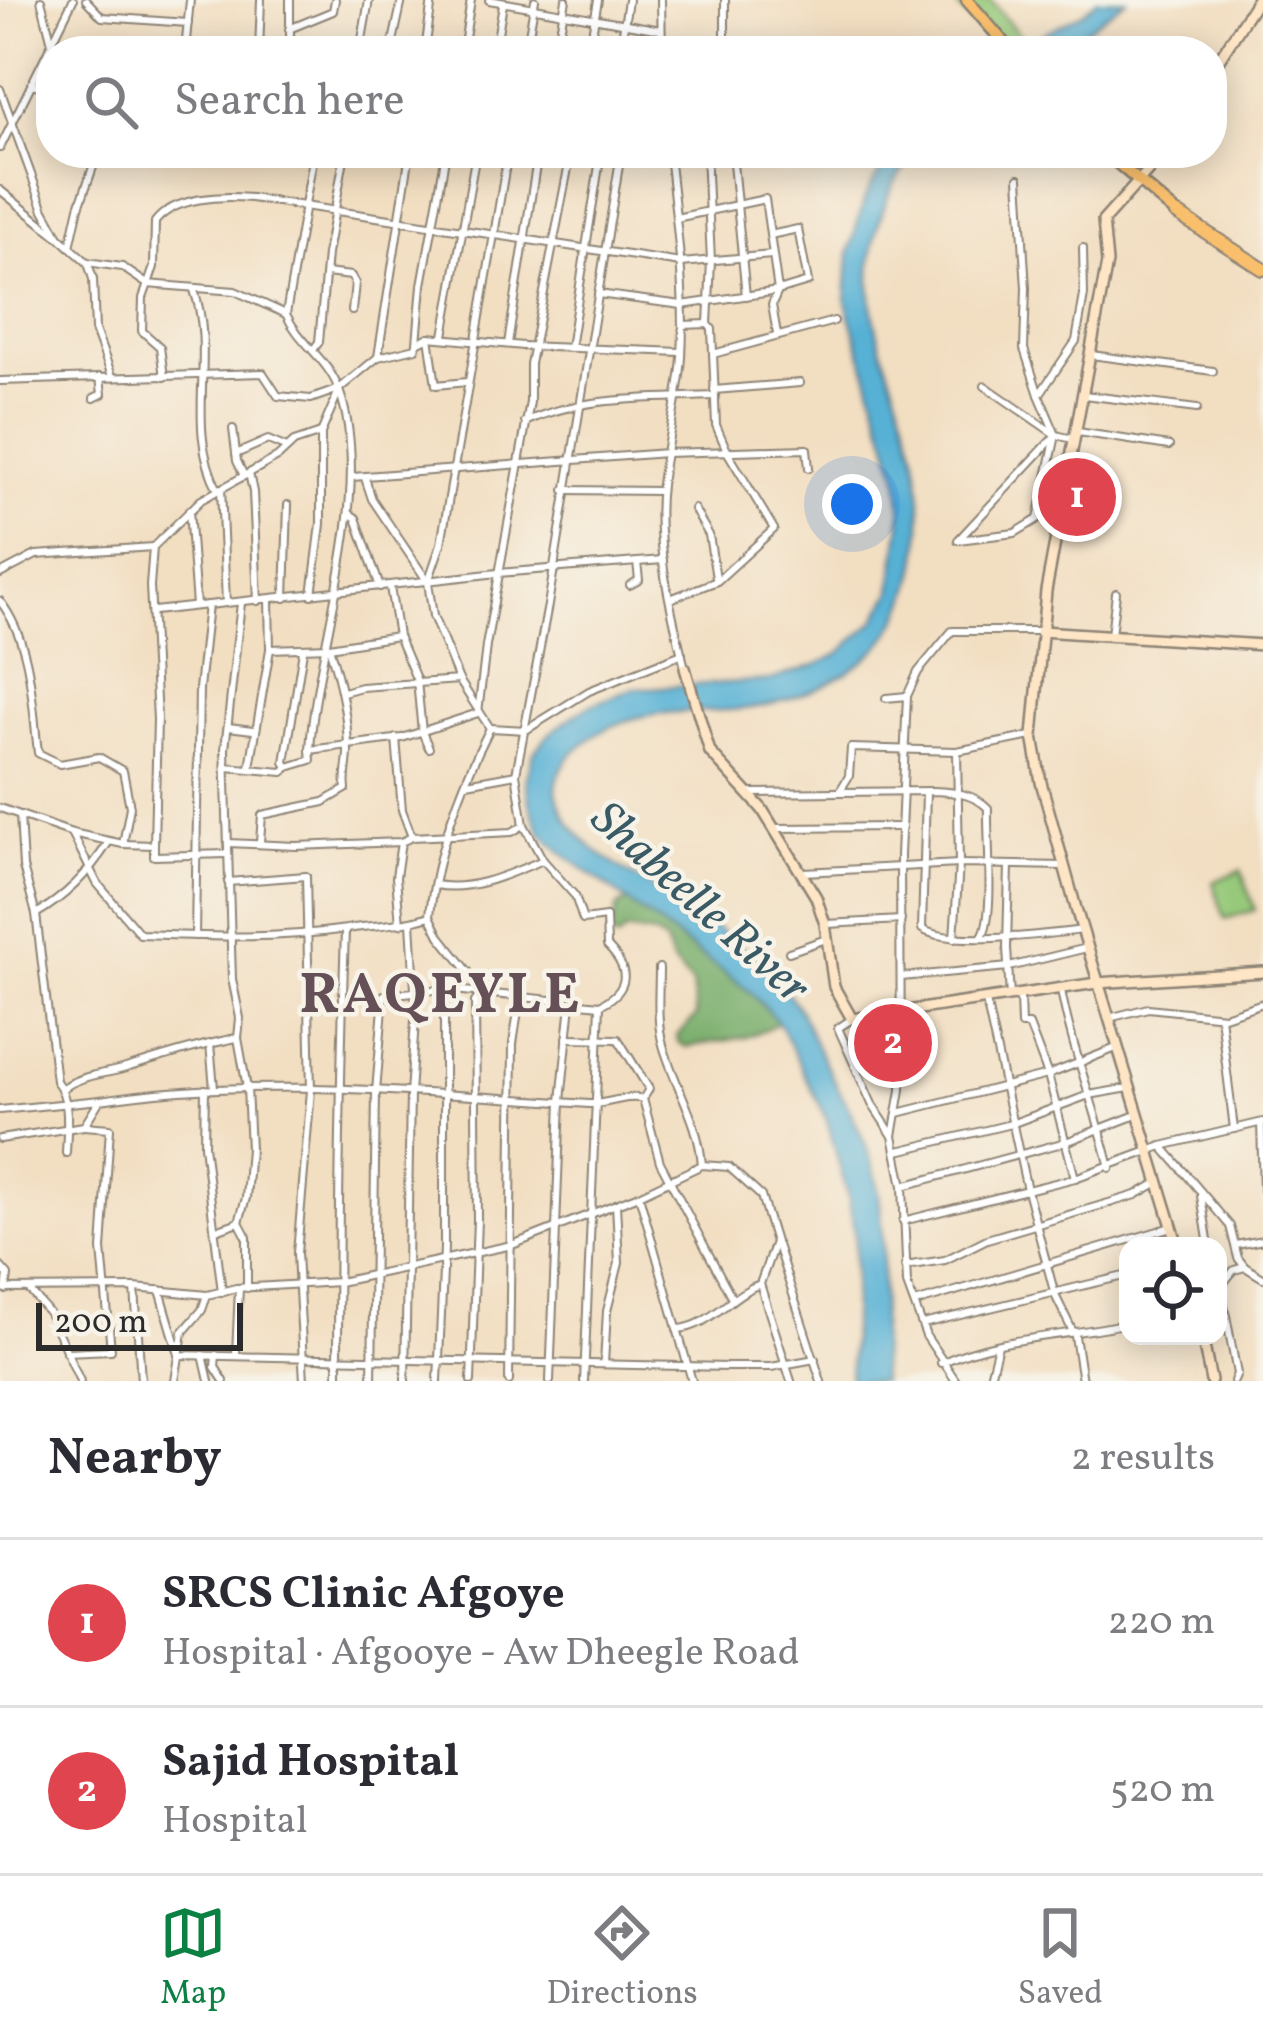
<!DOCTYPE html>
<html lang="en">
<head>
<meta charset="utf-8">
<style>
  :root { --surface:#fff; --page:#f7f7f7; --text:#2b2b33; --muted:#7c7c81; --line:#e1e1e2; --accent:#0b8043 }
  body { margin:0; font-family:Vollkorn,serif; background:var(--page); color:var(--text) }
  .controls { position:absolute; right:36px; bottom:36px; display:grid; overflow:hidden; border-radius:24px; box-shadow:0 6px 30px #0003 }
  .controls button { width:108px; height:108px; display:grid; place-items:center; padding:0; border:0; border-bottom:3px solid var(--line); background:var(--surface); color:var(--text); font:60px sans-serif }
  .scale { position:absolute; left:36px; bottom:30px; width:207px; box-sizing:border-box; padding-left:12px; border:6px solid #2b2b2b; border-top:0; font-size:33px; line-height:42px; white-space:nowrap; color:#2b2b2b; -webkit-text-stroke:9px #f7f3e8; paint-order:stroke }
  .you { position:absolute; left:852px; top:504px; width:42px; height:42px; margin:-30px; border:9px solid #fff; border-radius:50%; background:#1a73e8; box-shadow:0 0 0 18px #1a73e833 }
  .badge { display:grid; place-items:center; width:78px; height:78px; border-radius:50%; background:var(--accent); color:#fff; font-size:39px; font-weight:700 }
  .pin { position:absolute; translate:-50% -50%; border:6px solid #fff; box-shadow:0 3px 12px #0006 }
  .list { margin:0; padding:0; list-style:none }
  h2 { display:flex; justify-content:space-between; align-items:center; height:156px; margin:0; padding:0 48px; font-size:51px }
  h2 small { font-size:39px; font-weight:400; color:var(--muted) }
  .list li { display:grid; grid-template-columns:78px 1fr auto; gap:36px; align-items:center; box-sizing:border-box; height:168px; padding:0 48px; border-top:3px solid var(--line) }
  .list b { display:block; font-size:45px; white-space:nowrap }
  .list p { margin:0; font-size:39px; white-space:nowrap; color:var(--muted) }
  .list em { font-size:39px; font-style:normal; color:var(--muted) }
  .icon { flex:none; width:66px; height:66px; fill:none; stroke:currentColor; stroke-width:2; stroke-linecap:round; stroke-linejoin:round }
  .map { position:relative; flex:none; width:1263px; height:1381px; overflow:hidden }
  .search { position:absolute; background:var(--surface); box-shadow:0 6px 30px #0003; left:36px; right:36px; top:36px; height:132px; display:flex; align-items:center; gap:30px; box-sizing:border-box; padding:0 42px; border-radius:48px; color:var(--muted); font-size:45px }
  .sheet { height:492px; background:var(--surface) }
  nav { display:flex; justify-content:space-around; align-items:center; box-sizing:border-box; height:168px; border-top:3px solid var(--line); background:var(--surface); font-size:33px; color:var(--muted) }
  nav a { display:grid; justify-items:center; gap:6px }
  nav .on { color:var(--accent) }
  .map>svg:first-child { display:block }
  .green { fill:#96c97a; stroke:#607a52; stroke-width:3 }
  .forest { fill:#78ad6a; stroke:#526c4a; stroke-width:3 }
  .water { fill:#57b1d5; stroke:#416e80; stroke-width:3 }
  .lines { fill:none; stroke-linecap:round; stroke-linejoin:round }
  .street-casing { stroke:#8e8476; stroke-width:10 }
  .secondary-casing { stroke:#8e8476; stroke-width:14 }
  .primary-casing { stroke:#8e8476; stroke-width:15 }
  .highway-casing { stroke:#8e8476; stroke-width:16 }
  .street { stroke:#fff; stroke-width:6 }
  .secondary { stroke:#fde5c5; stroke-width:9 }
  .primary { stroke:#f9bf6d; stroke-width:10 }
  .highway { stroke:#f9bf6d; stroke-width:12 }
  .labels { text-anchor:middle; stroke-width:9; stroke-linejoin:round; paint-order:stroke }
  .water-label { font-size:48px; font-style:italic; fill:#3a5a66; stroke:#f7f3e8 }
  .district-label { font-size:57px; font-weight:bold; letter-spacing:3px; fill:#655057; stroke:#f7f3e8 }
</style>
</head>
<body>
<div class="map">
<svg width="1263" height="1381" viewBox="0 0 1263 1381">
  <rect width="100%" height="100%" fill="#f7f3e8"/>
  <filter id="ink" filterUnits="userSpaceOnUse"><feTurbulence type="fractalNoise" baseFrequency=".00833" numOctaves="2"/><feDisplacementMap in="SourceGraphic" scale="24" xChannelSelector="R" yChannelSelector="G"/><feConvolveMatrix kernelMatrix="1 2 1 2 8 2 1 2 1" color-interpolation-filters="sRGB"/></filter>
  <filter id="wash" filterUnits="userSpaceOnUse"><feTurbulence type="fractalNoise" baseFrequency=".004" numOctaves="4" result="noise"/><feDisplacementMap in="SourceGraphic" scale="48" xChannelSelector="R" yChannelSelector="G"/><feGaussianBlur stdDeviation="2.7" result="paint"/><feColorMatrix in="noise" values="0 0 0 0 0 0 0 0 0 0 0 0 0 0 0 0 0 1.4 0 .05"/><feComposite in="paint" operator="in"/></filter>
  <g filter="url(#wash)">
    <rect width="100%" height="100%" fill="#f2dec1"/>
    <g class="green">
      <polygon points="952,0 990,0 1024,41 1010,51 998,51"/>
      <polygon points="1241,870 1255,910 1225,919 1213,882"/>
    </g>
    <polygon class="forest" points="627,901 749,991 779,1023 747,1037 686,1047 678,1042 677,1036 696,1016 692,984 672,962 665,942 655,935 627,931 617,939 610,934 617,908"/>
    <g class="water">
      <polygon points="1097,0 1126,0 1058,51 1010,51 1084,12"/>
      <path d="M890,153H918C896,174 888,193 879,222C850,312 899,374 916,459C926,511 923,580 894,626C870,667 820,691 775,703C703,722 640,694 577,749C565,760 553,779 557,796C571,850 642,880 685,907C720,929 755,956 783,987C801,1007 810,1034 822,1058C841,1094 870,1143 877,1182C889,1247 878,1315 881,1381H850L855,1237L849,1200L826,1117L779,1023L749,990L567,857L542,834L531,808L526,780L534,752L550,733L586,707L632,689L771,680L818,664L837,655L875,621L892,591L902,513L898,476L846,302L849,253L865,197Z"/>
    </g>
  </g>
  <g filter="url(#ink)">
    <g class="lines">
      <defs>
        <g id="street">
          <polyline points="41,0 52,43 158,51"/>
          <polyline points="86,0 102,17 188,23"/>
          <polyline points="489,0 661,30"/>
          <polyline points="661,0 662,51"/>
          <polyline points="725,0 725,51"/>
          <polyline points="289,29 333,11 335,0"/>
          <polyline points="185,51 190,0"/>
          <polyline points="259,51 261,0"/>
          <polyline points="290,51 290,0"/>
          <polyline points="360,51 369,0"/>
          <polyline points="391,51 402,0"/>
          <polyline points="425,51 432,0"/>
          <polyline points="463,51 471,0"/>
          <polyline points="495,51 503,4"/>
          <polyline points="526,51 535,0"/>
          <polyline points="556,51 566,0"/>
          <polyline points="589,51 598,0"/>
          <polyline points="620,51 628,0"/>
          <polyline points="33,85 51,86"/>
          <path d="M0,89L44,210L59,237L87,262L122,267L147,284L235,291L286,314C299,343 328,359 339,390C376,492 316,642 310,750L402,738L478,713L486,646L530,402V364L571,153"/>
          <polyline points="0,148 73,0"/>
          <polyline points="508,153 441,544 428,582 433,616 459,680 490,728 526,730 589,691 682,654"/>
          <path d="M669,153C676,221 686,288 682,357C679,400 666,441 661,485C654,542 671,612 685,668"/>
          <polyline points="706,153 711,261 708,324"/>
          <polyline points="732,153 746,296"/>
          <polyline points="1019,178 1026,288 1024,349 1039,395"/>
          <polyline points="0,190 56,235"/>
          <polyline points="676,218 765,199 778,291 772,305 777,334"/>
          <polyline points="70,247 79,207 98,153"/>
          <polyline points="88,263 93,279 95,330 112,376"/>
          <polyline points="326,273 351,276 355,283 352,311"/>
          <path d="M194,290C217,355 184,426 218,490"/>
          <polyline points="598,294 682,305 778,291 808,282 798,229 770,235"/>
          <polyline points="286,314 314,153"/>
          <polyline points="444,336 476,153"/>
          <polyline points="429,337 436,385 467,382"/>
          <polyline points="417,343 422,285 446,153"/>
          <polyline points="508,344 538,153"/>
          <polyline points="570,348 601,153"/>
          <polyline points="313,350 319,342 327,254 345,153"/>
          <polyline points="713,354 834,321"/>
          <polyline points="1091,355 1213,371"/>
          <polyline points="378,357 410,153"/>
          <path d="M164,377L160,347L142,331L143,298L154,267L155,222C174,197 221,195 251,198L681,263L772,255"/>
          <path d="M0,381C88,378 175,376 263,373L278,396L311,399L339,389L378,357L416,348L417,343L429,337L523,346L682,352"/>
          <polyline points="985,386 1056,435 1073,439"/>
          <polyline points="714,390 800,383"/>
          <polyline points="1084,395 1197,409"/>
          <polyline points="94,398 102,394 100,377"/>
          <path d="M525,422C584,395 651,399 715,396"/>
          <polyline points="233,429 237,461 244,476"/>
          <polyline points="1078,432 1169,446"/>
          <polyline points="236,454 268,440 287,448"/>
          <polyline points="249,473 253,492 258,601"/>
          <polyline points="352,477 666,453 807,449 809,468"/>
          <polyline points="365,478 372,499 428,582"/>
          <polyline points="221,488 226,603"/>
          <polyline points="565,490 660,491"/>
          <polyline points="694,509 709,535 716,578"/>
          <polyline points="189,510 196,606"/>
          <polyline points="350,514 356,518 380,587"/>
          <polyline points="960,538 1056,435"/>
          <polyline points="958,540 1015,533 1038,519 1056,435 1039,395 1076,341 1084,295 1083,248"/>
          <polyline points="0,574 36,555 153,547"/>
          <polyline points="630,585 639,580 637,562"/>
          <polyline points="390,587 398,636 417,681 422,732 429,748"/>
          <polyline points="312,595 321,524 321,433"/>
          <polyline points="285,598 288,505"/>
          <polyline points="670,599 717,581 774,529 728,453 716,425 712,329 708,324 683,325"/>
          <path d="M0,601C32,643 32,701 38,753L60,764L99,757L123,771L130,807L123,844L72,833L0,808"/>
          <polyline points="154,611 498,573 663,560"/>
          <polyline points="1111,635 1116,593"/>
          <polyline points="270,649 329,647 397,636"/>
          <polyline points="303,650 285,762 288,767 311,760 310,750"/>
          <polyline points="343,692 361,687 459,680"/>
          <polyline points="886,698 907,696"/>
          <polyline points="228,727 253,730"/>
          <polyline points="396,738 402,810 412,837"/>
          <polyline points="226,767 283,772 288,767"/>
          <polyline points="250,767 270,649 269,600"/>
          <polyline points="467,783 516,774"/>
          <polyline points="841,789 849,776 851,748 957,751 1032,736"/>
          <path d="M926,792L922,929C950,947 1048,934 1083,930"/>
          <path d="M749,793L933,791C953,792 973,793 988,808C987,836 995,918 982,936"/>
          <path d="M20,815L23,867L36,914L56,1081C71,1098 67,1130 66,1153"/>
          <polyline points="774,828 902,827"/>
          <path d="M72,833L97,883L140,934C210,937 277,939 347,929C375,925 402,925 430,916"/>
          <path d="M260,842L262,815L324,802L346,789C344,775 348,765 348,751C348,716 340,681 329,647"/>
          <polyline points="228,843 296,846 401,842 412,837 512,832 524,825"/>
          <polyline points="123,844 154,845 157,719 150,586 153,547 201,500 278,457 294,442 321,433 338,393"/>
          <polyline points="154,845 154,856 227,854"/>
          <polyline points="1009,865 1007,948 1010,997"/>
          <polyline points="803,872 959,864 1064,866"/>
          <polyline points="228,882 306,876 311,1090 297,1253 304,1381"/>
          <path d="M435,885C472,892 509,874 543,860"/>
          <path d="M36,914C67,896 89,873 108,843"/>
          <polyline points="400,924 396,877 401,842"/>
          <polyline points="827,924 901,920"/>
          <polyline points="195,936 199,689 208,605"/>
          <polyline points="954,938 959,864 957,751"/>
          <polyline points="789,952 826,939"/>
          <path d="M659,968C659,994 656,1020 663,1045C675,1087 699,1121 702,1165"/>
          <polyline points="901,977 1009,967 1087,948"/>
          <path d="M1061,990C1072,1051 1096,1108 1110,1168"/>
          <polyline points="1020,997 1021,1025 1029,1025 1048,1075 1075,1178"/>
          <polyline points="986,1001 1027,1190 1055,1295 1075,1336 1082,1381"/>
          <polyline points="1220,1016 1234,1129"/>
          <polyline points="1109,1018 1148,1008 1224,1016 1263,1003"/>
          <polyline points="852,1019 838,1028 872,1104 893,1136 903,1186 907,1284 926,1336 956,1381"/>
          <polyline points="567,1038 618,1039 649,1089 643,1099"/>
          <polyline points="210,1044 214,1088"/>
          <path d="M63,1088C84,1074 102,1075 126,1068C163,1057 198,1045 237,1038"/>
          <polyline points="205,1089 204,1145 222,1292"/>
          <polyline points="0,1110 100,1100"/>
          <polyline points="898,1113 1048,1075 1116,1048"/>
          <polyline points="1261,1123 1263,1191"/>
          <polyline points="893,1136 901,1090 900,855 907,696 918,672 952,631 1040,631"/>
          <path d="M0,1139L84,1126L100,1100C261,1075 428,1094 589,1104C607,1105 626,1094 643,1099L660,1162L732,1298"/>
          <polyline points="1162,1146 1230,1226 1238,1258 1245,1267"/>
          <polyline points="898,1151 1011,1124 1089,1095 1129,1088"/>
          <polyline points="903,1186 1066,1142 1136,1115"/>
          <polyline points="639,1195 692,1381"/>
          <polyline points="1201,1196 1209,1246"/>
          <polyline points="903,1221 1075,1178 1162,1146 1263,1122"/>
          <polyline points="239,1222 247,1237 247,1288"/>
          <polyline points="216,1230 239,1222 246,1198 250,1149 247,1088 238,1038 240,1018 232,979 225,749 241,603"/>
          <polyline points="777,1245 821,1381"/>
          <polyline points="1236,1245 1263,1240"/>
          <polyline points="0,1266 8,1275 6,1290"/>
          <polyline points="905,1266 945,1260 987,1239 1136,1195 1157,1183"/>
          <polyline points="1218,1273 1237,1374 1234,1381"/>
          <polyline points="1222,1285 1234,1270 1245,1267 1263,1278"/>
          <polyline points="135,1288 141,1381"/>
          <polyline points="0,1289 135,1288 207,1295 236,1288 339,1282 512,1245 639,1195 702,1165 729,1167 761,1196 775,1242 760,1284 791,1381"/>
          <polyline points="160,1290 179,1355 729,1367 771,1367 815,1359"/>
          <polyline points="30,1291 49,1313 80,1381"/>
          <polyline points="915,1303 1172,1227"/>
          <polyline points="923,1324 1128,1275"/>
          <path d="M677,1329C711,1327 729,1295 760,1284"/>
          <polyline points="66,1352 111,1350 102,1249 110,1128 84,1126"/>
          <polyline points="203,1355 209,1381"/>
          <polyline points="216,1355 215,1367 224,1381"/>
          <polyline points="236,1355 239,1288"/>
          <path d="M941,1363C998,1336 1067,1337 1128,1323"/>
          <polyline points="604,1364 607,1311 619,1263 616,1204"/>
          <polyline points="175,1381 183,1332 202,1310 207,1295"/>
          <path d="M338,1381C338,1230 340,1080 345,930"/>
          <path d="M372,1381L376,1092L384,995L444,989L600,1005C632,989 629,968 607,946L606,917L583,920L575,896L543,860L524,825L516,774L548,605L621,153"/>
          <polyline points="405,1381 410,1094 416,1006 411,922"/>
          <polyline points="438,1381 444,1248 444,989"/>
          <path d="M471,1381L477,1219L475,1002L484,991L440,936L430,916C435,854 462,783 490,728"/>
          <polyline points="509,1381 513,1044 520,998"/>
          <polyline points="550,1381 561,1101 571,1003"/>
          <polyline points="584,1381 600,1005"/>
          <polyline points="989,1381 998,1345"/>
        </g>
        <g id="secondary">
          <polyline points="1212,70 1257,0"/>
          <polyline points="1164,153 1103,221 1107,263 1046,591 1033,736 1041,782 1077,912 1178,1246"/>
          <polyline points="1040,631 1263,645"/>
          <polyline points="685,668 710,752 762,809 816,897 825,924 834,987 852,1019 1097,983 1263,972"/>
          <polyline points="1202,1336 1211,1381"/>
        </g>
        <g id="primary">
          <polyline points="967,0 1011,51"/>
          <polyline points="1106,153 1176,213"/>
        </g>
        <polyline id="highway" points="1176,213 1263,269"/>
      </defs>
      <use href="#street" class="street-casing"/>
      <use href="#secondary" class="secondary-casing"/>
      <use href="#primary" class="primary-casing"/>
      <use href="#highway" class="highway-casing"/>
      <use href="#street" class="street"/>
      <use href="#secondary" class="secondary"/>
      <use href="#primary" class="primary"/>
      <use href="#highway" class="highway"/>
    </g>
  </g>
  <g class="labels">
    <g class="water-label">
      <text transform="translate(702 901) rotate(42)" y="17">Shabeelle River</text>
    </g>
    <g class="district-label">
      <text x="441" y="1012">RAQEYLE</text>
    </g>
  </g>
</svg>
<div class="controls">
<button><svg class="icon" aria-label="locate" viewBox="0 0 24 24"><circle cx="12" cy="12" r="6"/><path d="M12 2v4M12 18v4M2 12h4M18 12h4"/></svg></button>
</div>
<div class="scale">200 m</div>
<div class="you"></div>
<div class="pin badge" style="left:1077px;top:497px;background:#e0444e">1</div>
<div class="pin badge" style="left:893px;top:1043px;background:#e0444e">2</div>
<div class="search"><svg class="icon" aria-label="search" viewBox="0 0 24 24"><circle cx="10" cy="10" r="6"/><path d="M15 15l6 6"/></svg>Search here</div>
</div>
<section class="sheet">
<h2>Nearby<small>2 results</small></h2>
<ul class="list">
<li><span class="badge" style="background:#e0444e">1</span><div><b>SRCS Clinic Afgoye</b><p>Hospital · Afgooye - Aw Dheegle Road</p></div><em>220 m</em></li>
<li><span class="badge" style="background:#e0444e">2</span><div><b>Sajid Hospital</b><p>Hospital</p></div><em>520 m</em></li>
</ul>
</section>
<nav>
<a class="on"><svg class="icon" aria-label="map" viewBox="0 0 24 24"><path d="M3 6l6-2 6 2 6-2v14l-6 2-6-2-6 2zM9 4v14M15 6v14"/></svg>Map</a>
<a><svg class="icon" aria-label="directions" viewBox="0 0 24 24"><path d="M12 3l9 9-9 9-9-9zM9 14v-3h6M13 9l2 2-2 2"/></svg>Directions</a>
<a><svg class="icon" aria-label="saved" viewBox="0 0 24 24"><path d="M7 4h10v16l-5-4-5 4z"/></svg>Saved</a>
</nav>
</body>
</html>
